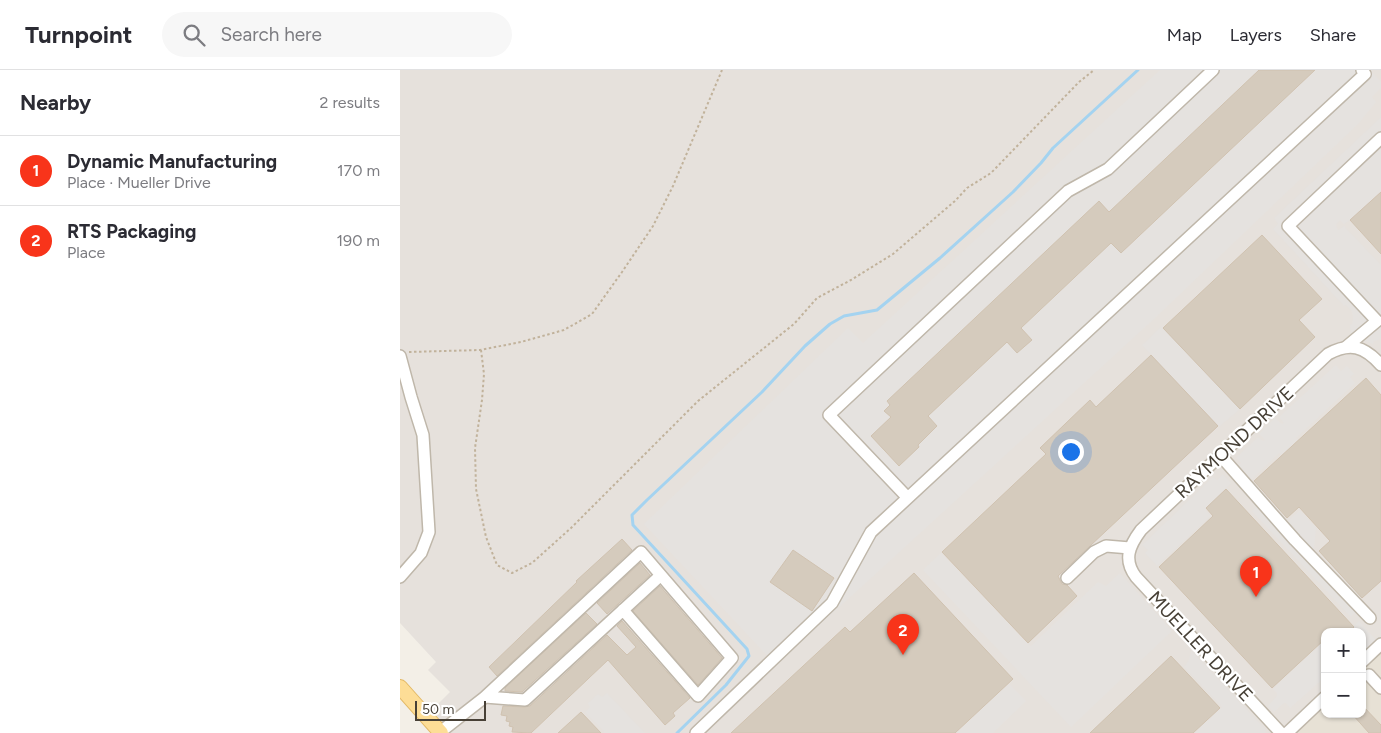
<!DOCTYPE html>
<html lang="en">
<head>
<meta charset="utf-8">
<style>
  :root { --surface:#fff; --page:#f7f7f7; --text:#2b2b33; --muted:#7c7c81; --line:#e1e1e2; --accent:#f8341a }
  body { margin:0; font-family:Figtree,sans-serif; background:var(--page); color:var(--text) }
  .controls { position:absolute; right:15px; bottom:15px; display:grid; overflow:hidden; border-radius:10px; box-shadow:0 1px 4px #0004 }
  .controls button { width:45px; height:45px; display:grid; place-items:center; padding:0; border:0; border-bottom:1px solid var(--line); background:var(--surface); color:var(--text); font:25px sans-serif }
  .scale { position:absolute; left:15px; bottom:12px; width:71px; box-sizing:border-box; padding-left:5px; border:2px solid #474036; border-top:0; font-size:14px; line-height:18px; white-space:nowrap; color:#474036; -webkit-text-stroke:4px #fff; paint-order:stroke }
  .you { position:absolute; left:670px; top:381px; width:18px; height:18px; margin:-12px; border:4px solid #fff; border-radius:50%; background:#1a73e8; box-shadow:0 0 0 8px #1a73e833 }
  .badge { display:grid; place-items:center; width:32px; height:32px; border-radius:50%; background:var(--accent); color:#fff; font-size:16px; font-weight:700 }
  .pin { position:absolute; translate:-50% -41px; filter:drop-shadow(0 1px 2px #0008) }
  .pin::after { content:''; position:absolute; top:26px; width:18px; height:15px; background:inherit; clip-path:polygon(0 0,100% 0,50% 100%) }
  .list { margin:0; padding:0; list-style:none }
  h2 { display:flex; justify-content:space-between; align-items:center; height:65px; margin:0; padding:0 20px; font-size:21px }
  h2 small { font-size:16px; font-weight:400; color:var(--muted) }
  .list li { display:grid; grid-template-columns:32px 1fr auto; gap:15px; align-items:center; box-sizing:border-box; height:70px; padding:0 20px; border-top:1px solid var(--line) }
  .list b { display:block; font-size:19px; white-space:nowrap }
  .list p { margin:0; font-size:16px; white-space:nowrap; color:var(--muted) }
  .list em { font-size:16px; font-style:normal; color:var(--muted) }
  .icon { flex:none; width:28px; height:28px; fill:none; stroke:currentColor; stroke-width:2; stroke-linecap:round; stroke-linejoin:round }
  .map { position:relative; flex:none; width:981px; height:663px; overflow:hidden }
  header { display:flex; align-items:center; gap:30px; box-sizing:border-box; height:70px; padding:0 25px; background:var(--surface); border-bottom:1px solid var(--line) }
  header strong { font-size:24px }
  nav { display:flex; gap:28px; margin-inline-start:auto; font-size:18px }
  .search { width:350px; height:45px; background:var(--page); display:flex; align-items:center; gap:12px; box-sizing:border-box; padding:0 18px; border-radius:28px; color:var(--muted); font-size:19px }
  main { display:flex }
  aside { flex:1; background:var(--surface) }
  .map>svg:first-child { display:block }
  .residential { fill:#e7e1d5 }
  .industrial { fill:#e6e1dc }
  .parking { fill:#e5e2df; fill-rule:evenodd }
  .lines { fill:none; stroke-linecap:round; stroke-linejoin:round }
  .stream { stroke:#a4d3f0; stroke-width:3 }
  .building { fill:#d5cbbd; stroke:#d0c2b0 }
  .minor-casing { stroke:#bfb7aa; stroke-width:14 }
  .major-casing { stroke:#e3b966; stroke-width:16 }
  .path { stroke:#c1b29b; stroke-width:2; stroke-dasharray:2.5 2.5; stroke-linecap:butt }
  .minor { stroke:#fff; stroke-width:11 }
  .major { stroke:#fddd96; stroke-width:14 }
  .labels { text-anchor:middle; stroke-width:4.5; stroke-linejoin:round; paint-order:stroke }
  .street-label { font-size:19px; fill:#474036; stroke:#fff }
</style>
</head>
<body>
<header>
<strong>Turnpoint</strong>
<div class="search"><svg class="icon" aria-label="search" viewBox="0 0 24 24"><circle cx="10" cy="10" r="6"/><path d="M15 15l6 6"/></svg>Search here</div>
<nav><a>Map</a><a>Layers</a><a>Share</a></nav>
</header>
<main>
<aside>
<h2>Nearby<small>2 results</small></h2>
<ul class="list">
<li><span class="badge">1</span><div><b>Dynamic Manufacturing</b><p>Place · Mueller Drive</p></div><em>170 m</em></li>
<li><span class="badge">2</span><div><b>RTS Packaging</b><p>Place</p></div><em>190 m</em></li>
</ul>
</aside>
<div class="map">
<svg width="981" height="663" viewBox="0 0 981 663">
  <rect width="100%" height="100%" fill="#f3efe7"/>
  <polygon class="residential" points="981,580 981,663 895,663 925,634 925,644 962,644 962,598"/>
  <polygon class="industrial" points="0,0 981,0 981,567 962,584 962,562 925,562 925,620 879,663 47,663 29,643 50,622 28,600 36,592 0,553"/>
  <g class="parking">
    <path d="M760,0H859L709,142L699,131L487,331L490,335L484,341L491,347L499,396L519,377L518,375L537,357L528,346L607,272L618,283L631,270L621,258L711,173L721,183L915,0H970L981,12V18L972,27L976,32L958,54L755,248L376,595L244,454L448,258L463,273ZM393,480L434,508L412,540L371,512Z"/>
    <polygon points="981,47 981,122 950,150 944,154 940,150 936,155 938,160 944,156 981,195 981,269 974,271 973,274 962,270 951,268 950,255 952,254 953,248 952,242 946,235 944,236 873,159 878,154 874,148"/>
    <polygon points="762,256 840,339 819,357 742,275"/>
    <polygon points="936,295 941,301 947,296 954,304 950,307 955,313 896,368 898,370 881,385 879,383 851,410 839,395 841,393 836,388 858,367 863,371 865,370 859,364 875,348 882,354 884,353 879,347"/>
    <polygon points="823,404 831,413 826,419 806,438 806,441 811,446 757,496 745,483 748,480 742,475 813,407 817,410"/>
    <polygon points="865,429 885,452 888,451 900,440 916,458 914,479 915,484 963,535 951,547 852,441"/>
    <polygon points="541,483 629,575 631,576 698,512 706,516 720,503 772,561 671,657 523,500"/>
    <polygon points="959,551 976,570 962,583 962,562 948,562"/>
    <polygon points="922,573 925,575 925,607 890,638 886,633 884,633 874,642 868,636 877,626 877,623 873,619"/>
    <polygon points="791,580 865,659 866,662 865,663 794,663 822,637 784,597 789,590"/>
    <polygon points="609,614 626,631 593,663 556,663"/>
    <polygon points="207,623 245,663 205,663 185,642 190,637 188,633 198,624 202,627"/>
  </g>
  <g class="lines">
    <polyline class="stream" points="277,663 326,615 349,586 347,579 233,455 232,445 247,430 362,322 405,276 430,254 444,246 477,240 540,188 613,122 641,93 653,78 738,0"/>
  </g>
  <g class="building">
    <polygon points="859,0 915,0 721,183 711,173 621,258 632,270 617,283 607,272 528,346 537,356 518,375 519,377 499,396 471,366 491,347 484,341 490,335 487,331 699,131 709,142"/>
    <polygon points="981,122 981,184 950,150"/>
    <polygon points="862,165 922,229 899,250 915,267 840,339 763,258"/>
    <polygon points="751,285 818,356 658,506 662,514 667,515 677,526 628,573 542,482 646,384 640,378 690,330 696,337"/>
    <polygon points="966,308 981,325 981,511 962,528 919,481 930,471 899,437 887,448 854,411"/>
    <polygon points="826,419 954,557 949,562 925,562 925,569 872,618 759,497 813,446 806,438"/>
    <polygon points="222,469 232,480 97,606 89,597 177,512 176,511"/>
    <polygon points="393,480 434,508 412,541 370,512"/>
    <polygon points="240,493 250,505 207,544 197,533"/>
    <polygon points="514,503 613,609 555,663 331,663 445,557 450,562"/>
    <polygon points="260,516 322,588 298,615 233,541"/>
    <polygon points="186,543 197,554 122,622 105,621 105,618"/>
    <polygon points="222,551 290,628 273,643 275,646 265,655 208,590 131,663 112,662 113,657 109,656 110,652 106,651 107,646 101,645 103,636 124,637 130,636 207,565 227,585 236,577 217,556"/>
    <polygon points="771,586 820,638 793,663 690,663"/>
    <polygon points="962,635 981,655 981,663 969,663 952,644 962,644"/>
    <polygon points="181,642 201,663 158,663"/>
  </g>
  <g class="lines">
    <defs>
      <g id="minor">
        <polyline points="946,277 977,251 888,156 981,68"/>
        <polyline points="0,286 11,327 23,365 29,462 21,483 0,507"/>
        <polyline points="820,385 895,470 970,548"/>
        <polyline points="507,427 429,345 668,121 708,99 813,0"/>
        <polyline points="667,508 694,482 706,476 730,478"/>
        <polyline points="223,540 260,506"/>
        <polyline points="962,592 981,574"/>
        <polyline points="969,605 981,618"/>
        <polyline points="39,663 85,627 241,482 332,588 298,626 223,540 125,630 85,627"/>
        <polyline points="296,663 432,533 471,462 965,4 962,0"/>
        <path d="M881,663L736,507C723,490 729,476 741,460L928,284C950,272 964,276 981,295"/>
        <polyline points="887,663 925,627"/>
      </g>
      <polyline id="major" points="0,617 41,663"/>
    </defs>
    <use href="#minor" class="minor-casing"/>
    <use href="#major" class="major-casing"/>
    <g class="path">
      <polyline points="81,280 84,304 82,330 75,378 76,419 86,467 97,495 112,503 132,493 171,458 298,331 394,254 417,228 451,210 493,184 555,131 567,118 591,103 679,12 694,0"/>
      <polyline points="9,282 80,280 121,272 164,260 192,244 222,202 253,156 273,116 322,0"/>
    </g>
    <use href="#minor" class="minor"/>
    <use href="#major" class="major"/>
  </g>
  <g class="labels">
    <g class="street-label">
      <text transform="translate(834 372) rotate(-43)" y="7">RAYMOND DRIVE</text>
      <text transform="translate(801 576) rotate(47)" y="7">MUELLER DRIVE</text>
    </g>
  </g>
</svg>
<div class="controls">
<button>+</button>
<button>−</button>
</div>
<div class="scale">50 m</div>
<div class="you"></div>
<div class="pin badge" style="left:856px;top:527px">1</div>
<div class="pin badge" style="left:503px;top:585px">2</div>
</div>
</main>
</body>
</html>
